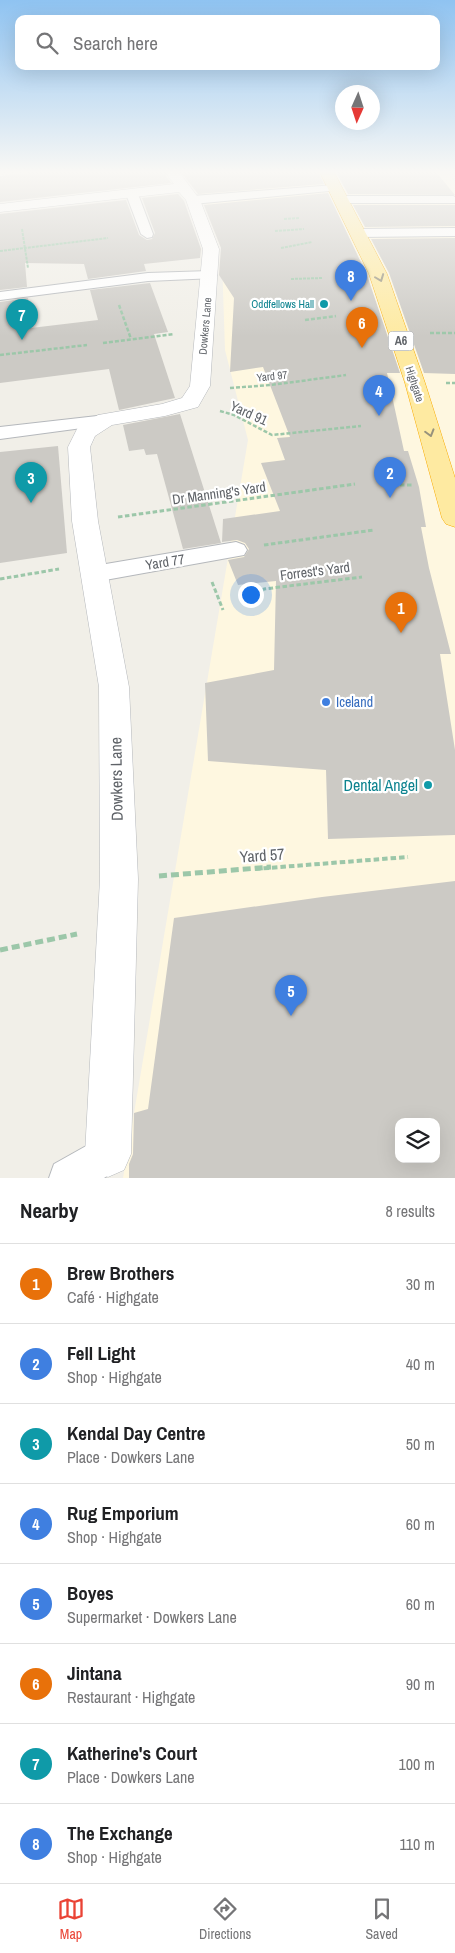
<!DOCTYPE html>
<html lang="en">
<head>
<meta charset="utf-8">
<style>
  :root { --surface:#fff; --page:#f6f6f6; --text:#202124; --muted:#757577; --line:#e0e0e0; --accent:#ea4335 }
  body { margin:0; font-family:"Archivo Narrow",sans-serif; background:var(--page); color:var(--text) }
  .controls { position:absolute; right:15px; bottom:15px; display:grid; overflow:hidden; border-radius:10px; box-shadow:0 5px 20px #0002 }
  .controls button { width:45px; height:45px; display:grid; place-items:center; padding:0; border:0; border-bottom:1px solid var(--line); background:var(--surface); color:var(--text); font:25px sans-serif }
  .compass { position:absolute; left:335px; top:85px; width:45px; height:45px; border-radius:50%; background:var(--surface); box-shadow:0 5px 20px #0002; rotate:183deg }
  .you { position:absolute; left:250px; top:594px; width:18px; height:18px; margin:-12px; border:4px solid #fff; border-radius:50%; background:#1a73e8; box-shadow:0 0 0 8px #1a73e833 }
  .badge { display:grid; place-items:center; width:32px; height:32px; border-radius:50%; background:var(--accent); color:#fff; font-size:16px; font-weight:700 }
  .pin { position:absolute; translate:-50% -41px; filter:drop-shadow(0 1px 2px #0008) }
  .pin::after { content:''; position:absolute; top:26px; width:18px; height:15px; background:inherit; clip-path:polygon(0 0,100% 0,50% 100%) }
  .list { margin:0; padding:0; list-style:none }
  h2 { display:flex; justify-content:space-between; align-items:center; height:65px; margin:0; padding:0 20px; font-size:21px }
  h2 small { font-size:16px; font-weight:400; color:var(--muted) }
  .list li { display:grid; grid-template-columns:32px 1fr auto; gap:15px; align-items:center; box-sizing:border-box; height:80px; padding:0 20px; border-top:1px solid var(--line) }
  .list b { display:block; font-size:19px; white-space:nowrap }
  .list p { margin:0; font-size:16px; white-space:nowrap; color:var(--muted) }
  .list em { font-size:16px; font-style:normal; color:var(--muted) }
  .icon { flex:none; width:28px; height:28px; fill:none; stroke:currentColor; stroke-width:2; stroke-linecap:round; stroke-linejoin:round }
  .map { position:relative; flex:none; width:455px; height:1178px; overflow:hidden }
  .search { position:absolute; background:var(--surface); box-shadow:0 5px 20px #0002; left:15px; right:15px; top:15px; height:55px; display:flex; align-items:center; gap:12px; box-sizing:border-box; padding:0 18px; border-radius:10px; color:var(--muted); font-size:19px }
  .sheet { height:705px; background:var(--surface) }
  nav { display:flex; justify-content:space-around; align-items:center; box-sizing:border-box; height:70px; border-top:1px solid var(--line); background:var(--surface); font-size:14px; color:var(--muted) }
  nav a { display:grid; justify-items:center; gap:2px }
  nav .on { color:var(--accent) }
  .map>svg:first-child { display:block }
  .commercial { fill:#fef7e0; fill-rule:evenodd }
  .building { fill:#cccac5; fill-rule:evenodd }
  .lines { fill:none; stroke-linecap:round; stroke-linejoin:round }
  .service-casing { stroke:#b5b8bc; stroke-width:2 }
  .minor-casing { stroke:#b5b8bc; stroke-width:1 }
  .trunk-casing { stroke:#f9ab00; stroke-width:1 }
  .path-far4 { stroke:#9cc7a9; stroke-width:2; stroke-dasharray:3 1; stroke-linecap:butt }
  .path-far3 { stroke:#9cc7a9; stroke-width:2.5; stroke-dasharray:4 2; stroke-linecap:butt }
  .path-far2 { stroke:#9cc7a9; stroke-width:3; stroke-dasharray:4.5 2.5; stroke-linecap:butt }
  .path-far1 { stroke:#9cc7a9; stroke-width:4; stroke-dasharray:5.5 3; stroke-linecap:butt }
  .path { stroke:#9cc7a9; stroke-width:5; stroke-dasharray:8 4; stroke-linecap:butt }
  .service { fill:#fff; fill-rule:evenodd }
  .minor { fill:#fff; fill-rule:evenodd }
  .trunk { fill:#feeaa1; fill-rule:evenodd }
  .oneway { stroke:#97927c }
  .culture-dot { fill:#0f9aa8; stroke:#fff; stroke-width:2 }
  .shop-dot { fill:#3f7fe0; stroke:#fff; stroke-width:2 }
  .labels { text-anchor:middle; stroke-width:4.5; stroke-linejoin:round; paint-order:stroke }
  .far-culture-label { font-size:11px; fill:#0d838f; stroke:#fff; text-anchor:end }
  .far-street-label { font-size:11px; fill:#5f6368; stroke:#fff }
  .shield { fill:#fff; stroke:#8f9295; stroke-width:1 }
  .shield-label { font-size:12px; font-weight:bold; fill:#5f6368 }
  .street-label { font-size:14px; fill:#5f6368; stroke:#fff }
  .shop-label { font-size:14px; fill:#366cbe; stroke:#fff; text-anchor:start }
  .near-street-label { font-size:16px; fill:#5f6368; stroke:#fff }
  .near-culture-label { font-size:16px; fill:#0d838f; stroke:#fff; text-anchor:end }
</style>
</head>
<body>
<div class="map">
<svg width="455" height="1178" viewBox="0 0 455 1178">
  <rect width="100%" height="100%" fill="#f1efe8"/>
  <path class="commercial" d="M187,172H448L455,183V1178H123L248,440L225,350L221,229ZM399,1122H436V1159H399Z"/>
  <g class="building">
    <polygon points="41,172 163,172 171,183 0,202 0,176"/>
    <polygon points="181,172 318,172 324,184 198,194"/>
    <polygon points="336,172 436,172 455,195 348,194"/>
    <polygon points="328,193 367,275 400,373 387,373 404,451 408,451 419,487 426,527 421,527 429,568 451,654 440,654 455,750 455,835 328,839 326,770 208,761 205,683 274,670 276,581 238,585 228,560 244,557 249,549 245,543 237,540 222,542 223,519 280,511 261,463 285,460 277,438 290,437 263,367 230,372 234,298 219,275 221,248 204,205"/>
    <polygon points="178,194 184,201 201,249 200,258 144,264 146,271 88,279 84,264 25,263 27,287 0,290 0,214 126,200 139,235 147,240 152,239 155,233 142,198"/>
    <polygon points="353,205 455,205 455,226 365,227"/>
    <polygon points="455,238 455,374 424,373 389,273 371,239"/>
    <polygon points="150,283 168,332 154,334 175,398 119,410 109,369 0,383 0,302 28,298 31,328 98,320 90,290"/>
    <polygon points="180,414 221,543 183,549 157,454 146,455 144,449 129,451 123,425"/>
    <polygon points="58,446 67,553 0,563 0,452"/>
    <path d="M455,881V1178H129V1164L133,1154L134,1113L148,1109L174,918L322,897ZM399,1122H436V1159H399Z"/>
  </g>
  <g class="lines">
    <defs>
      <g id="service">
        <polygon points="335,185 341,188 339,190 193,204 187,200 193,196"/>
        <polygon points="132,190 138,194 153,234 152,237 147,238 141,234 126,194"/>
        <polygon points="341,196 453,196 455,197 455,203 337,203 335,200"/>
        <polygon points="455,228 455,236 358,237 352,233 358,229"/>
        <polygon points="210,271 215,272 217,275 215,278 148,281 0,300 0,292 148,273"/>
        <polygon points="106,415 112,416 115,420 112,424 0,439 0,427"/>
        <polygon points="236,542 244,545 247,550 244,555 94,582 86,580 83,574 86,568 94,566"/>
        <polygon points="108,1135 121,1141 127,1154 121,1167 104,1178 49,1178 54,1164 95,1141"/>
      </g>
      <polygon id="minor" points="165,172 179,172 200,200 219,249 210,386 198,407 165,416 112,425 95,436 90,447 98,521 129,687 138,879 131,1154 124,1170 108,1177 92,1170 85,1154 100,879 99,687 72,521 68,447 78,427 98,415 162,404 182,398 190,386 203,249 186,200 179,192 0,212 0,204 174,184"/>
      <polygon id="trunk" points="320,172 334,172 387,274 425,383 455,478 455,527 446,524 442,518 405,383 369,274"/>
    </defs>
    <use href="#service" class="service-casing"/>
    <use href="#minor" class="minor-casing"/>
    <use href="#trunk" class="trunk-casing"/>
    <g class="path-far4">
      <polyline points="284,219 299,218"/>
      <polyline points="22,229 28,268"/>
      <polyline points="275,231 304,229"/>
      <polyline points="281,248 312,242"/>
      <polyline points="0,251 108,238"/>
      <polyline points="291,279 322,278"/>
    </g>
    <g class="path-far3">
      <polyline points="119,305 131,339"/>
      <polyline points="305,320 336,316"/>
      <polyline points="430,333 455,333"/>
      <polyline points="103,343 174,334"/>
      <polyline points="0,355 87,345"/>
      <polyline points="446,383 455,383"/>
      <polyline points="230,388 271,385 346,375"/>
      <polyline points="220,411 234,415 272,435 361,426"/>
    </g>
    <g class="path-far2">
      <polyline points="400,485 412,485"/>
      <polyline points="118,517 355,484"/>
      <polyline points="264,545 374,530"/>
      <polyline points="0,579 59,569"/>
      <polyline points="212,582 223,610"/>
      <polyline points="247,605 264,589 362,577"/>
    </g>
    <polyline class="path-far1" points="255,869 408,857"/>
    <g class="path">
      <polyline points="159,876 271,867"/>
      <polyline points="0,950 77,934"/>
    </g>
    <use href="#service" class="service"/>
    <use href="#minor" class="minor"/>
    <use href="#trunk" class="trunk"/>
  </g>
  <defs><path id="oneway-chevron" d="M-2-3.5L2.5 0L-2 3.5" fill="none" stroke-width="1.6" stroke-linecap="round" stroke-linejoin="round" transform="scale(1.25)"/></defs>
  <g class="oneway">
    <use href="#oneway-chevron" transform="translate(380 278) rotate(69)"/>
    <use href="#oneway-chevron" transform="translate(430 433) rotate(74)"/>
  </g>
  <linearGradient id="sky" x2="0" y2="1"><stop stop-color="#8fc3f1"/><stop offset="0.51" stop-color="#f9f8f5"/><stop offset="1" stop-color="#f9f8f5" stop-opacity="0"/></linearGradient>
  <rect width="455" height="337" fill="url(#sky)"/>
  <g class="culture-dot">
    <circle cx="324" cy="304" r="5"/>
    <circle cx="428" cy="785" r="5"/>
  </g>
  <circle class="shop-dot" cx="326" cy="702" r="5"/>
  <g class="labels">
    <g class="far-culture-label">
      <text x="314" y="308">Oddfellows Hall</text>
    </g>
    <g class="far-street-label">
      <text transform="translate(205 326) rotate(-85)" y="4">Dowkers Lane</text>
      <text transform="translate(272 376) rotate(-6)" y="4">Yard 97</text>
      <text transform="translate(415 384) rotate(72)" y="4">Highgate</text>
    </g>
    <rect class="shield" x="388.5" y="331.5" width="25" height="19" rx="4"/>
    <g class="shield-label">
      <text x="401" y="345">A6</text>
    </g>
    <g class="street-label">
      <text transform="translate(249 413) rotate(24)" y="5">Yard 91</text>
      <text transform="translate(219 493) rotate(-8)" y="5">Dr Manning's Yard</text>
      <text transform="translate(165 562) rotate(-9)" y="5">Yard 77</text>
      <text transform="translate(315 571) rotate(-7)" y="5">Forrest's Yard</text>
    </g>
    <g class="shop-label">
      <text x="336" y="707">Iceland</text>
    </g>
    <g class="near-street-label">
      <text transform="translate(116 779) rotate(-91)" y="6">Dowkers Lane</text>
      <text transform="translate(262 855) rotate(-4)" y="6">Yard 57</text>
    </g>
    <g class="near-culture-label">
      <text x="418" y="791">Dental Angel</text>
    </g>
  </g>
</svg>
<div class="controls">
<button><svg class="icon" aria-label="layers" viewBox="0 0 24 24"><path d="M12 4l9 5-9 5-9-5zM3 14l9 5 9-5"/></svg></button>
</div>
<svg class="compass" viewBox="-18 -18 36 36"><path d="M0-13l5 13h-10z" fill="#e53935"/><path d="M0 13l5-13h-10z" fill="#757577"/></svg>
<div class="you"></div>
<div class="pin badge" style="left:401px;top:633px;background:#e8710a">1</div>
<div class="pin badge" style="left:390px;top:498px;background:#3f7fe0">2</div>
<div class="pin badge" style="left:31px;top:503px;background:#0f9aa8">3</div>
<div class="pin badge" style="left:379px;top:416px;background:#3f7fe0">4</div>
<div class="pin badge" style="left:291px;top:1016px;background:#3f7fe0">5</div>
<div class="pin badge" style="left:362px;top:348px;background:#e8710a">6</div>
<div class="pin badge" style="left:22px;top:340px;background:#0f9aa8">7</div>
<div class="pin badge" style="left:351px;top:301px;background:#3f7fe0">8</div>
<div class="search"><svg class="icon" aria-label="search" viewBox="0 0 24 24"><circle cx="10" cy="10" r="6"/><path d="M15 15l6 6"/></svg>Search here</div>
</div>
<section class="sheet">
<h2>Nearby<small>8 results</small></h2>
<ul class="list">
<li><span class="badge" style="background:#e8710a">1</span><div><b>Brew Brothers</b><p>Café · Highgate</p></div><em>30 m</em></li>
<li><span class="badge" style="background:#3f7fe0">2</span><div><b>Fell Light</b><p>Shop · Highgate</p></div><em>40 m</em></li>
<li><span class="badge" style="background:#0f9aa8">3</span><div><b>Kendal Day Centre</b><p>Place · Dowkers Lane</p></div><em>50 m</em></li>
<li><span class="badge" style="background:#3f7fe0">4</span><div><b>Rug Emporium</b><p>Shop · Highgate</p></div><em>60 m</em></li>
<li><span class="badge" style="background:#3f7fe0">5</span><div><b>Boyes</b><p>Supermarket · Dowkers Lane</p></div><em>60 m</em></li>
<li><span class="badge" style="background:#e8710a">6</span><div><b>Jintana</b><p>Restaurant · Highgate</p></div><em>90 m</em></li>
<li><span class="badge" style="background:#0f9aa8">7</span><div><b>Katherine's Court</b><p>Place · Dowkers Lane</p></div><em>100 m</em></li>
<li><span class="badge" style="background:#3f7fe0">8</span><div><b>The Exchange</b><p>Shop · Highgate</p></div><em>110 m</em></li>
</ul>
</section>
<nav>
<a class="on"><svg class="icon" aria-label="map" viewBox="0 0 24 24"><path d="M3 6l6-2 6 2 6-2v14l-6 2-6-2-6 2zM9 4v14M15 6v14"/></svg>Map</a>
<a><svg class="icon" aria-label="directions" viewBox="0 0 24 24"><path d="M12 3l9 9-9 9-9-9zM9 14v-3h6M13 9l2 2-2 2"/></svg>Directions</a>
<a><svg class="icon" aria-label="saved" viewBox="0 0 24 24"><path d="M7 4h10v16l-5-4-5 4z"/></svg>Saved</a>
</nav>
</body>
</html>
